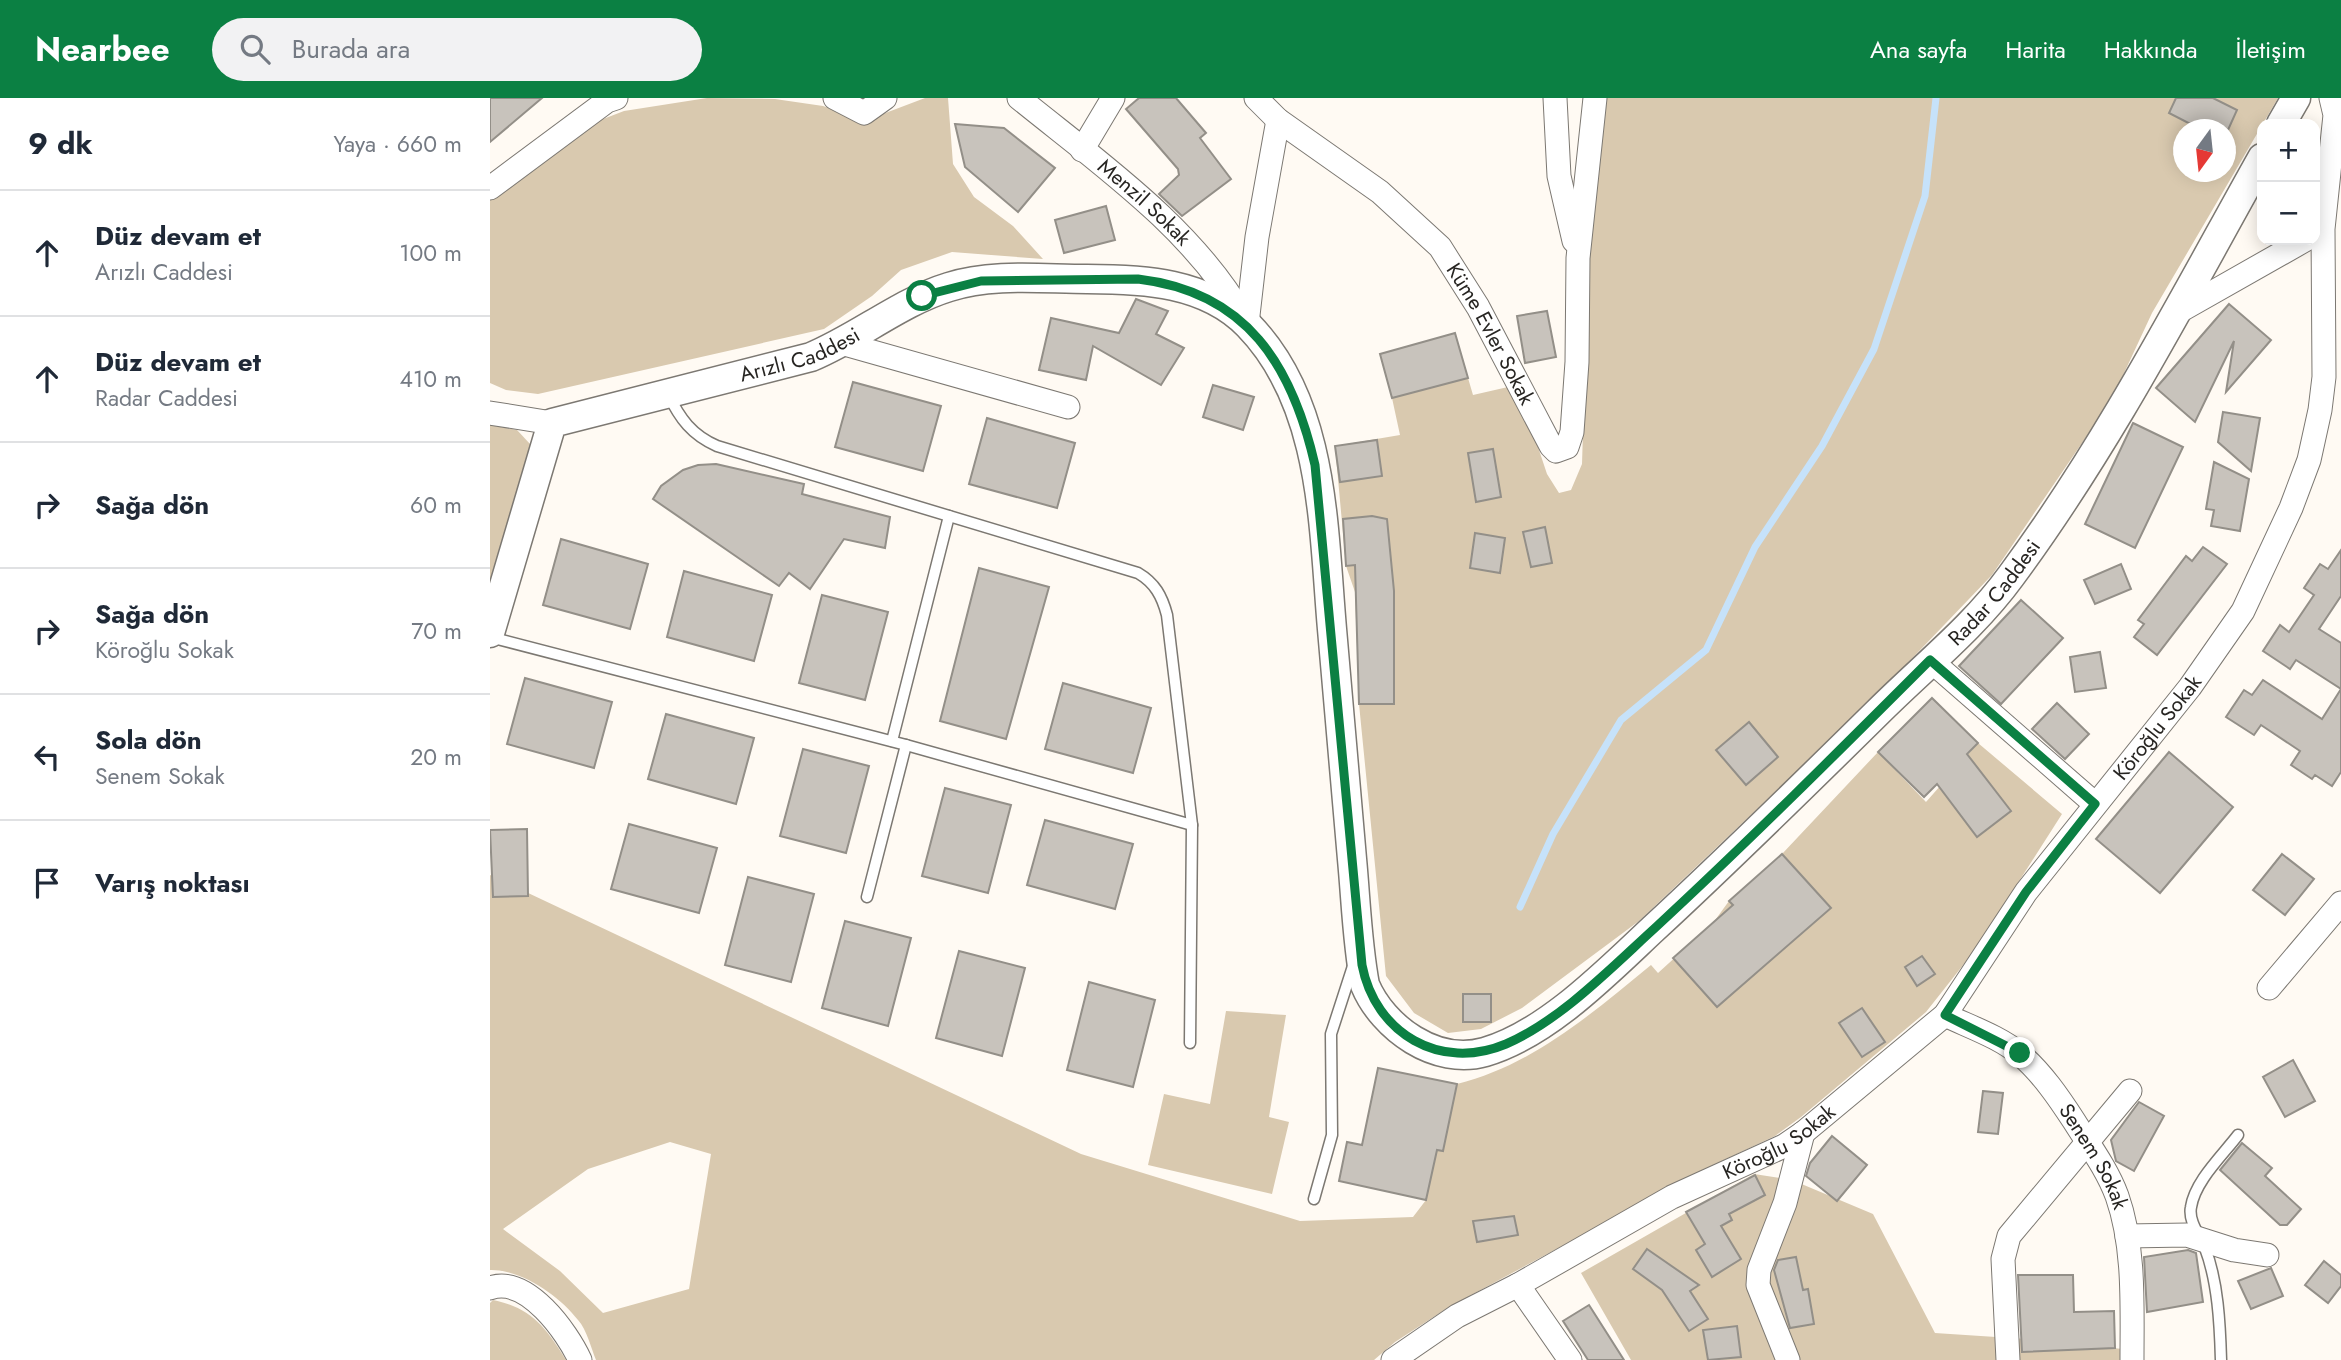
<!DOCTYPE html>
<html lang="tr">
<head>
<meta charset="utf-8">
<style>
  :root { --surface:#fff; --page:#f2f2f3; --text:#1f2937; --muted:#747a83; --line:#e0e1e3; --accent:#0b8043 }
  body { margin:0; font-family:Jost,sans-serif; background:var(--page); color:var(--text) }
  .controls { position:absolute; right:21px; top:21px; display:grid; overflow:hidden; border-radius:14px; box-shadow:0 4px 18px #0003 }
  .controls button { width:63px; height:63px; display:grid; place-items:center; padding:0; border:0; border-bottom:2px solid var(--line); background:var(--surface); color:var(--text); font:35px sans-serif }
  .compass { position:absolute; left:1683px; top:21px; width:63px; height:63px; border-radius:50%; background:var(--surface); box-shadow:0 4px 18px #0003; rotate:195deg }
  .stop { position:absolute; width:21px; height:21px; margin:-16px; border:5px solid #0b8043; border-radius:50%; background:#fff }
  .stop.end { background:#0b8043; border-color:#fff; box-shadow:0 2px 7px #0008 }
  .list { margin:0; padding:0; list-style:none }
  h2 { display:flex; justify-content:space-between; align-items:center; height:91px; margin:0; padding:0 28px; font-size:30px }
  h2 small { font-size:23px; font-weight:400; color:var(--muted) }
  .list li { display:grid; grid-template-columns:46px 1fr auto; gap:21px; align-items:center; box-sizing:border-box; height:126px; padding:0 28px; border-top:2px solid var(--line) }
  .list b { display:block; font-size:26px; white-space:nowrap }
  .list p { margin:0; font-size:23px; white-space:nowrap; color:var(--muted) }
  .list em { font-size:23px; font-style:normal; color:var(--muted) }
  .icon { flex:none; width:38px; height:38px; fill:none; stroke:currentColor; stroke-width:2; stroke-linecap:round; stroke-linejoin:round }
  .map { position:relative; flex:none; width:1851px; height:1262px; overflow:hidden }
  header { display:flex; align-items:center; gap:42px; box-sizing:border-box; height:98px; padding:0 35px; background:var(--accent); color:#fff }
  header strong { font-size:33px }
  nav { display:flex; gap:38px; margin-inline-start:auto; font-size:24px }
  .search { width:490px; height:63px; background:var(--page); display:flex; align-items:center; gap:18px; box-sizing:border-box; padding:0 24px; border-radius:38px; color:var(--muted); font-size:26px }
  main { display:flex }
  aside { flex:1; background:var(--surface) }
  .map>svg:first-child { display:block }
  .green { fill:#d9c9af; fill-rule:evenodd }
  .lines { fill:none; stroke-linecap:round; stroke-linejoin:round }
  .stream { stroke:#c6e2fa; stroke-width:7 }
  .building { fill:#c8c3bc; stroke:#938f88; stroke-width:2 }
  .service-casing { stroke:#7c7872; stroke-width:13 }
  .minor-casing { stroke:#7c7872; stroke-width:25 }
  .tertiary-casing { stroke:#7c7872; stroke-width:31 }
  .service { stroke:#fff; stroke-width:10 }
  .minor { stroke:#fff; stroke-width:23 }
  .tertiary { stroke:#fff; stroke-width:28 }
  .route { stroke:#0b8043; stroke-width:9 }
  .labels { text-anchor:middle; stroke-width:6; stroke-linejoin:round; paint-order:stroke }
  .street-label { font-size:21px; fill:#272522; stroke:#fffaf3 }
</style>
</head>
<body>
<header>
<strong>Nearbee</strong>
<div class="search"><svg class="icon" aria-label="search" viewBox="0 0 24 24"><circle cx="10" cy="10" r="6"/><path d="M15 15l6 6"/></svg>Burada ara</div>
<nav><a>Ana sayfa</a><a>Harita</a><a>Hakkında</a><a>İletişim</a></nav>
</header>
<main>
<aside>
<h2>9 dk<small>Yaya · 660 m</small></h2>
<ul class="list">
<li><svg class="icon" aria-label="ahead" viewBox="0 0 24 24"><path d="M12 20V5M6 11l6-6 6 6"/></svg><div><b>Düz devam et</b><p>Arızlı Caddesi</p></div><em>100 m</em></li>
<li><svg class="icon" aria-label="ahead" viewBox="0 0 24 24"><path d="M12 20V5M6 11l6-6 6 6"/></svg><div><b>Düz devam et</b><p>Radar Caddesi</p></div><em>410 m</em></li>
<li><svg class="icon" aria-label="right" viewBox="0 0 24 24"><path d="M7 20v-9h11M14 6l5 5-5 5"/></svg><div><b>Sağa dön</b></div><em>60 m</em></li>
<li><svg class="icon" aria-label="right" viewBox="0 0 24 24"><path d="M7 20v-9h11M14 6l5 5-5 5"/></svg><div><b>Sağa dön</b><p>Köroğlu Sokak</p></div><em>70 m</em></li>
<li><svg class="icon" aria-label="left" viewBox="0 0 24 24"><path d="M17 20v-9H6M10 6l-5 5 5 5"/></svg><div><b>Sola dön</b><p>Senem Sokak</p></div><em>20 m</em></li>
<li><svg class="icon" aria-label="arrive" viewBox="0 0 24 24"><path d="M6 21V4h12l-3 4 3 4H6"/></svg><div><b>Varış noktası</b></div></li>
</ul>
</aside>
<div class="map">
<svg width="1851" height="1262" viewBox="0 0 1851 1262">
  <rect width="100%" height="100%" fill="#fffaf3"/>
  <g class="green">
    <polygon points="217,0 285,1 333,8 377,22 435,0 458,0 463,66 484,99 523,128 553,161 462,154 411,172 382,198 334,231 48,296 16,292 0,285 0,102 108,23 134,13"/>
    <path d="M1117,0H1788L1662,215L1622,301L1502,477L1386,598L1149,823L1032,910L991,931L958,935L924,915L896,878L869,606L865,494L856,468L845,348L910,337L902,300L978,280L983,297L1018,289L1040,325L1057,376L1069,395L1081,392L1092,366L1099,141ZM1694,32H1736V74H1694Z"/>
    <polygon points="0,327 27,332 41,347 0,482"/>
    <path d="M1488,645L1572,716L1485,852L1436,914L1311,1019L1285,1038L1217,1070L959,1209L905,1244L884,1262H106C101,1250 97,1232 88,1222C70,1198 31,1171 0,1172V777L591,1056L810,1123L923,1119L936,1102L945,1051L953,1053L967,986C1043,967 1101,916 1161,867L1168,875L1223,825L1239,803L1292,756L1388,654L1436,704ZM180,1044L221,1056L199,1191L113,1215L70,1173L13,1131L98,1071Z"/>
    <polygon points="736,913 796,917 779,1019 799,1024 782,1096 658,1067 674,996 720,1006"/>
    <polygon points="1264,1076 1302,1082 1383,1116 1445,1235 1567,1243 1632,1251 1632,1262 1141,1262 1091,1175"/>
    <path d="M3,1202C42,1210 56,1230 76,1262H0V1205Z"/>
  </g>
  <g class="lines">
    <polyline class="stream" points="1030,809 1063,736 1131,622 1216,552 1265,449 1332,348 1384,251 1435,98 1446,0"/>
  </g>
  <g class="building">
    <polygon points="0,0 52,0 0,44"/>
    <polygon points="649,0 686,0 716,35 710,40 741,81 692,118 669,96 689,77 688,71 636,11"/>
    <polygon points="1686,0 1723,0 1747,12 1738,32 1712,32 1679,15"/>
    <polygon points="465,26 514,30 565,70 528,114 475,69"/>
    <polygon points="616,108 625,142 574,155 565,122"/>
    <polygon points="646,201 678,213 666,236 694,250 671,287 603,248 596,282 549,272 561,220 629,235"/>
    <polygon points="1739,206 1781,242 1736,294 1744,243 1705,324 1666,290"/>
    <polygon points="1057,213 1066,259 1035,265 1027,218"/>
    <polygon points="965,235 978,280 902,300 890,256"/>
    <polygon points="363,284 451,308 433,373 345,349"/>
    <polygon points="723,287 764,299 753,332 713,319"/>
    <polygon points="1733,314 1770,320 1761,373 1728,344"/>
    <polygon points="497,320 585,345 567,410 479,386"/>
    <polygon points="1643,325 1693,349 1645,450 1595,426"/>
    <polygon points="887,342 892,378 850,384 845,348"/>
    <polygon points="1003,351 1011,399 986,404 978,355"/>
    <polygon points="1724,364 1759,381 1750,433 1721,428 1724,412 1716,411"/>
    <polygon points="226,366 314,386 312,396 400,419 395,450 354,441 320,491 299,475 289,488 163,401 171,388 193,372 208,367"/>
    <polygon points="882,418 897,421 904,493 904,606 869,606 865,467 856,468 853,421"/>
    <polygon points="1055,429 1062,465 1041,469 1033,434"/>
    <polygon points="985,435 1015,440 1010,475 980,470"/>
    <polygon points="71,441 158,466 140,531 53,507"/>
    <polygon points="1713,449 1737,466 1667,557 1644,539 1654,526 1648,522 1696,458 1702,463"/>
    <polygon points="1851,452 1851,498 1829,531 1851,545 1851,674 1842,688 1825,677 1822,681 1801,667 1810,653 1771,627 1764,637 1736,619 1754,592 1762,597 1773,582 1832,621 1851,591 1806,562 1800,571 1773,553 1790,527 1799,534 1824,497 1814,490 1830,466 1838,471"/>
    <polygon points="1631,466 1641,491 1605,506 1594,482"/>
    <polygon points="489,470 559,489 516,641 450,623"/>
    <polygon points="194,473 282,497 264,563 177,539"/>
    <polygon points="332,497 398,514 375,602 309,585"/>
    <polygon points="1531,502 1573,540 1511,606 1469,568"/>
    <polygon points="1610,554 1616,590 1585,594 1580,559"/>
    <polygon points="35,580 122,604 104,670 17,646"/>
    <polygon points="573,585 661,610 643,675 555,651"/>
    <polygon points="1442,600 1488,645 1477,656 1521,713 1487,739 1447,686 1434,699 1388,654"/>
    <polygon points="1567,605 1599,636 1575,661 1542,631"/>
    <polygon points="176,616 264,640 246,706 158,681"/>
    <polygon points="1259,624 1288,659 1256,687 1226,652"/>
    <polygon points="313,651 379,668 356,755 290,738"/>
    <polygon points="1679,654 1743,709 1670,795 1606,741"/>
    <polygon points="455,690 521,707 498,795 432,778"/>
    <polygon points="555,722 643,746 625,811 537,787"/>
    <polygon points="139,726 227,750 209,815 121,791"/>
    <polygon points="37,731 38,798 3,799 0,732"/>
    <polygon points="1292,756 1341,810 1227,909 1183,860 1243,807 1239,803"/>
    <polygon points="1792,756 1824,781 1795,817 1763,792"/>
    <polygon points="258,779 324,796 301,884 235,867"/>
    <polygon points="355,823 421,840 398,928 332,910"/>
    <polygon points="469,853 535,870 512,958 446,940"/>
    <polygon points="1432,858 1445,876 1427,888 1415,869"/>
    <polygon points="599,884 665,902 643,989 577,972"/>
    <rect x="973" y="896" width="28" height="28"/>
    <polygon points="1372,910 1395,944 1372,959 1349,925"/>
    <polygon points="1803,962 1825,1003 1795,1019 1773,979"/>
    <polygon points="888,970 967,986 953,1053 947,1052 936,1102 849,1083 857,1044 872,1047"/>
    <polygon points="1493,993 1513,995 1508,1036 1488,1034"/>
    <polygon points="1649,1004 1674,1018 1644,1073 1626,1063 1621,1042"/>
    <polygon points="1342,1038 1377,1067 1347,1103 1316,1078 1320,1065"/>
    <polygon points="1752,1045 1782,1070 1775,1078 1811,1111 1797,1127 1790,1127 1730,1072"/>
    <polygon points="1265,1077 1275,1097 1239,1116 1242,1122 1231,1128 1251,1161 1222,1179 1206,1152 1215,1146 1196,1114"/>
    <polygon points="1024,1118 1028,1137 987,1144 983,1123"/>
    <polygon points="1157,1151 1209,1187 1200,1193 1218,1221 1199,1233 1172,1192 1143,1171"/>
    <polygon points="1698,1152 1706,1155 1713,1204 1657,1214 1654,1159"/>
    <polygon points="1306,1159 1313,1192 1318,1191 1324,1226 1300,1230 1284,1172 1288,1162"/>
    <polygon points="1834,1163 1851,1177 1851,1188 1838,1205 1815,1187"/>
    <polygon points="1781,1170 1793,1198 1761,1211 1748,1183"/>
    <polygon points="1528,1177 1583,1177 1584,1214 1624,1213 1625,1250 1532,1254"/>
    <polygon points="1099,1207 1134,1262 1098,1262 1073,1223"/>
    <polygon points="1247,1228 1251,1259 1218,1262 1213,1232"/>
  </g>
  <g class="lines">
    <defs>
      <g id="service">
        <path d="M178,296C190,321 202,337 227,348L648,475C665,485 672,498 677,517L702,727L700,945"/>
        <polyline points="0,539 416,647 702,727"/>
        <polyline points="402,643 459,418"/>
        <polyline points="377,799 416,647"/>
        <polyline points="824,1101 842,1037 841,936 864,865"/>
        <path d="M1731,1262C1730,1226 1728,1184 1715,1150C1710,1138 1698,1123 1701,1109C1705,1083 1732,1058 1748,1037"/>
      </g>
      <g id="minor">
        <polyline points="345,0 374,15 395,0"/>
        <path id="s1" d="M529,0C609,65 703,130 754,220"/>
        <path id="s2" d="M766,0L788,22L890,94L950,149L988,209L1061,348L1066,353L1077,349L1082,334L1087,264L1088,160L1105,0"/>
        <polyline points="1065,0 1069,78 1084,143"/>
        <polyline points="592,52 623,0"/>
        <polyline points="0,90 117,3 126,0"/>
        <polyline points="1688,214 1815,142"/>
        <polyline points="757,226 767,139 788,22"/>
        <polyline points="351,245 578,309"/>
        <polyline points="0,315 62,325"/>
        <polyline points="1440,562 1605,706"/>
        <polyline points="1779,890 1851,805"/>
        <path id="s3" d="M1455,917C1480,929 1510,939 1531,957C1552,975 1569,1000 1584,1023C1599,1047 1617,1071 1627,1098C1645,1149 1642,1208 1642,1262"/>
        <polyline points="1637,1138 1697,1137 1744,1152 1777,1157"/>
        <polyline points="1028,1187 1080,1262"/>
        <path d="M0,1190C37,1177 77,1234 90,1262"/>
        <path id="s4" d="M903,1262L967,1218L1028,1187L1182,1099L1294,1048L1313,1035L1455,917L1536,794L1700,589L1753,513L1801,410L1819,362L1830,312L1834,279L1833,131L1845,17L1841,0"/>
        <polyline points="1298,1262 1268,1187 1269,1172 1295,1105 1313,1035"/>
        <polyline points="1518,1262 1513,1161 1519,1138 1640,993"/>
      </g>
      <g id="tertiary">
        <polyline points="1791,26 1806,0"/>
        <path id="s5" d="M0,535L62,325L321,259C369,239 410,204 459,189C502,175 553,181 597,181C653,181 716,184 758,227C835,306 833,429 842,531C849,608 855,684 862,761C866,803 867,845 875,887C893,930 946,968 995,954C1057,936 1117,874 1163,831C1240,760 1314,687 1388,614C1432,570 1484,529 1521,478C1618,347 1693,201 1772,60"/>
      </g>
    </defs>
    <use href="#service" class="service-casing"/>
    <use href="#minor" class="minor-casing"/>
    <use href="#tertiary" class="tertiary-casing"/>
    <use href="#service" class="service"/>
    <use href="#minor" class="minor"/>
    <use href="#tertiary" class="tertiary"/>
  </g>
  <g class="lines">
    <path class="route" d="M432,198L491,183L648,181C757,194 802,267 825,367L872,867C885,935 950,974 1016,946C1070,923 1123,868 1166,829C1260,742 1350,652 1440,562L1605,706L1536,794L1455,917L1530,955"/>
  </g>
  <g class="labels">
    <g class="street-label">
      <text dy="7" stroke="none"><textPath href="#s1" startOffset="163">Menzil Sokak</textPath></text>
      <text dy="7" stroke="none"><textPath href="#s2" startOffset="338">Küme Evler Sokak</textPath></text>
      <text dy="7" stroke="none"><textPath href="#s5" startOffset="476">Arızlı Caddesi</textPath></text>
      <text dy="7" stroke="none"><textPath href="#s5" startOffset="2471">Radar Caddesi</textPath></text>
      <text dy="7" stroke="none"><textPath href="#s4" startOffset="1012">Köroğlu Sokak</textPath></text>
      <text dy="7" stroke="none"><textPath href="#s4" startOffset="444">Köroğlu Sokak</textPath></text>
      <text dy="7" stroke="none"><textPath href="#s3" startOffset="212">Senem Sokak</textPath></text>
    </g>
  </g>
</svg>
<div class="controls">
<button>+</button>
<button>−</button>
</div>
<svg class="compass" viewBox="-18 -18 36 36"><path d="M0-13l5 13h-10z" fill="#e53935"/><path d="M0 13l5-13h-10z" fill="#747a83"/></svg>
<div class="stop" style="left:432px;top:198px"></div>
<div class="stop end" style="left:1530px;top:955px"></div>
</div>
</main>
</body>
</html>
